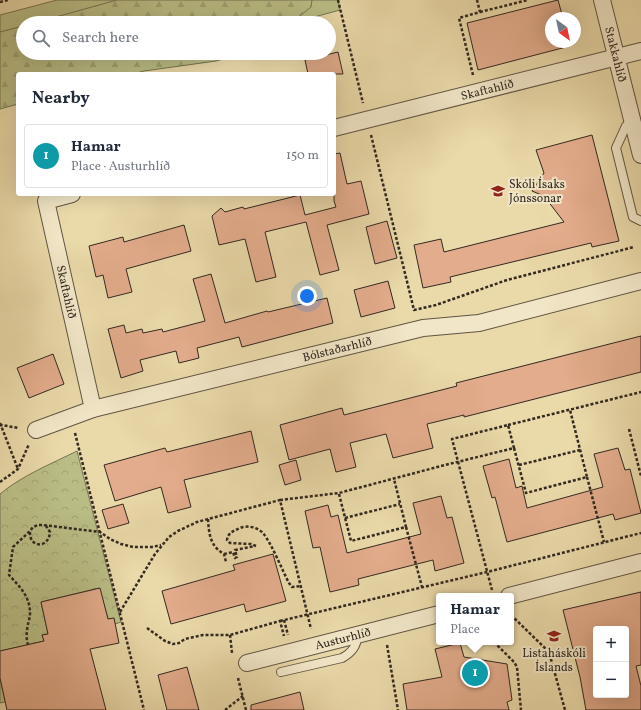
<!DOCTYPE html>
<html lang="en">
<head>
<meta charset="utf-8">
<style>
  :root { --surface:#fff; --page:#f2f2f3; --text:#1f2937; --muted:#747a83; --line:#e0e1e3; --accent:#0f766e }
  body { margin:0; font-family:Vollkorn,serif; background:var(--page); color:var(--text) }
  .controls { position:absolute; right:12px; bottom:12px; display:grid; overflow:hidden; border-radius:4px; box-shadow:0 4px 16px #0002 }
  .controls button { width:36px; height:36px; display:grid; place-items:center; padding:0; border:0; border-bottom:1px solid var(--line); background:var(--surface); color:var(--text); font:20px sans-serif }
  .compass { position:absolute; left:545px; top:12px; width:36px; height:36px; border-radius:50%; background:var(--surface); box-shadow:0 4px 16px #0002; rotate:147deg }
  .you { position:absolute; left:307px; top:296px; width:14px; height:14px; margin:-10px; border:3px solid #fff; border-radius:50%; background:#1a73e8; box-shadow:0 0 0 6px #1a73e833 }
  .badge { display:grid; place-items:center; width:26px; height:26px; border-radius:50%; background:var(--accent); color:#fff; font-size:13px; font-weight:700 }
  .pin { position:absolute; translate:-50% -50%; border:2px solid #fff; box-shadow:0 1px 4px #0006 }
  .popup { position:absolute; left:436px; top:593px; width:78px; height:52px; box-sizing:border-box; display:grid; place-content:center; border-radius:4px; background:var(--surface); filter:drop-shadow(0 1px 3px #0005); font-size:13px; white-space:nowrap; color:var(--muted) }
  .popup b { font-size:15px; color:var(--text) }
  .popup::after { content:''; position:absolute; left:50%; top:100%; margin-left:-8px; border:8px solid transparent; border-top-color:var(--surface) }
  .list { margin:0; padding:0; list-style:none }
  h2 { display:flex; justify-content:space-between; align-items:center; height:52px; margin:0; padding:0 16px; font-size:17px }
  h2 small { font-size:13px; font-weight:400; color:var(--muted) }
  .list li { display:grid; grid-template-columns:26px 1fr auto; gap:12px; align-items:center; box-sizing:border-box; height:64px; margin:0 8px 8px; padding:0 8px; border:1px solid var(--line); border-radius:4px }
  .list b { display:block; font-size:15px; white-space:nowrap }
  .list p { margin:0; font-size:13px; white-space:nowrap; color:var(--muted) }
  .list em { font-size:13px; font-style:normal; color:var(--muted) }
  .icon { flex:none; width:22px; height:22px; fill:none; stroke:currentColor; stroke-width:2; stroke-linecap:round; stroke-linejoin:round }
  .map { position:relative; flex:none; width:641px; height:710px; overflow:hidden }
  .search { position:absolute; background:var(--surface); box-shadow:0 4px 16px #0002; left:16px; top:16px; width:320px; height:44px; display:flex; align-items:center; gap:10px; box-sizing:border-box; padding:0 14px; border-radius:22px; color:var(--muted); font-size:15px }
  .panel { position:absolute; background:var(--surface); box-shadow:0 4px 16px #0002; left:16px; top:72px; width:320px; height:124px; border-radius:4px }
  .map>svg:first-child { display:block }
  .grass { fill:#babe86; stroke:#767454 }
  .forest { fill:url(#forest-firs); stroke:#767454 }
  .park { fill:url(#park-crowns); stroke:#767454 }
  .building { fill:#e3ac8c; stroke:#322921; fill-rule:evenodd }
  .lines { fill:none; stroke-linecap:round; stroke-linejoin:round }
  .service-casing { stroke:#605543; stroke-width:10 }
  .minor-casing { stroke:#605543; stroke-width:18 }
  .path { stroke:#322921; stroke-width:2.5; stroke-dasharray:3 2; stroke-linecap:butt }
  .service { stroke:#f1e6c7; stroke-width:8 }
  .minor { stroke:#f1e6c7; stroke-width:16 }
  .labels { text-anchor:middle; stroke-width:4; stroke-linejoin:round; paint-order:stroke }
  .street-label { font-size:12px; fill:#322921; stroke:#f1e6c7 }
  .poi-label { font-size:12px; fill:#322921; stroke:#f1e6c7; text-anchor:start }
</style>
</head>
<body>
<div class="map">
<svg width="641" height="710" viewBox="0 0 641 710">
  <defs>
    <pattern id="forest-firs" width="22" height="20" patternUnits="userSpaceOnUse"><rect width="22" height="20" fill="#babe86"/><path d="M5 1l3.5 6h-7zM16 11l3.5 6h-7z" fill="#a0a373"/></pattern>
    <pattern id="park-crowns" width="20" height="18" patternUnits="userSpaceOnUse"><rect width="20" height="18" fill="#babe86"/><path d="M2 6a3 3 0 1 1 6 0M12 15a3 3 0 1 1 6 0" fill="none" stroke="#a0a373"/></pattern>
  </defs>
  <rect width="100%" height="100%" fill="#ead9a9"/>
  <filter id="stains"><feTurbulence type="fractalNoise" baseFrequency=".005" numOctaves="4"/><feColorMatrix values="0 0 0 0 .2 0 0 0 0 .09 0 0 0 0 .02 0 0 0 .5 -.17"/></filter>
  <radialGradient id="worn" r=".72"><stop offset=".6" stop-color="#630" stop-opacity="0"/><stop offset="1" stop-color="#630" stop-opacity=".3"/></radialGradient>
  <polygon class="grass" points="57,0 338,0 340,10 292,23 23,23 23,53 18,74 0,102 0,15"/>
  <g class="forest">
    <polygon points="117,0 312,0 311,7 291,23 34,23"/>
    <polygon points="23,26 23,53 245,53 216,61 144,71 133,74 18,74 18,104 0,109 0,32"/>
  </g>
  <g class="park">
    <path d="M77,451L121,622L115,624L114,619H108L99,588L41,602L48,634L42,635L44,641L0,651V494C23,475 51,464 77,451Z"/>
    <polygon points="0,678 5,702 0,703"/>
  </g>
  <g class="building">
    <polygon points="558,0 563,18 551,18 551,42 569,42 570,46 478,70 467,23"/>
    <polygon points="338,52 343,74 308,74 305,60"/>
    <polygon points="592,135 619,241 592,247 591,243 450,277 451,282 423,288 414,245 441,239 444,252 564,222 544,196 532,191 544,173 536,150"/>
    <polygon points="340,153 347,184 361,181 369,214 327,225 339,270 320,275 306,222 265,232 276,277 256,282 245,239 219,245 212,216 221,208 225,212 243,207 244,209 300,195 305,215 336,207 334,201 334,154"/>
    <polygon points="387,221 397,258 375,264 366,227"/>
    <polygon points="184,225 191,251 126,269 132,292 108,298 103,275 96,277 89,246 123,237 124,242"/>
    <polygon points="211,274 225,323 267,311 268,312 327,298 333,323 242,347 239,337 197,348 199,358 179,363 176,351 140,360 143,371 121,378 108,329 124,325 126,333 142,329 143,333 162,329 163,332 205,321 193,279"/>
    <polygon points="388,281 395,308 361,317 354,290"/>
    <polygon points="641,336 641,372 464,417 464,415 427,424 433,448 393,458 386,434 350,443 356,467 336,472 330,449 289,460 280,425 342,408 344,415 457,386 456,383"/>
    <polygon points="53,354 64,384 29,398 17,368"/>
    <polygon points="251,431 258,462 184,480 191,507 168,513 161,487 115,501 104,465 165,448 167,452"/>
    <polygon points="618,448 625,470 630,469 641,513 615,520 613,514 507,542 495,497 492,498 483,466 509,459 516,488 522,486 527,508 603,487 594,454"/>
    <polygon points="296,460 301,480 285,485 279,465"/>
    <polygon points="441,496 447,518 452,517 464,563 435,571 433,560 358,579 359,585 330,592 320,547 313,548 305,511 328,505 331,517 338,515 347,553 421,534 413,503"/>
    <polygon points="123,504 129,523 108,529 102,510"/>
    <polygon points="273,554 286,601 246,612 244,604 171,624 162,591 235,570 233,565"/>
    <polygon points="100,588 108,619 114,618 119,643 90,649 106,710 7,710 0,678 0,651 44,641 42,635 48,634 41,602"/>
    <path d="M641,592V665L636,666L641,686V710H586L580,677L563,610ZM596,629H626V695H596Z"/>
    <polygon points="460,643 464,657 507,664 512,700 507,702 509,710 407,710 403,684 442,677 435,649"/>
    <polygon points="187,667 199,710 167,710 158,675"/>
    <polygon points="300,692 304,710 251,710 251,705"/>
  </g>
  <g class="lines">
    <defs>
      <g id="service">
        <polyline points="632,120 626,126 616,148 633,217 641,221"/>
        <path d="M281,672L342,658C353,652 356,646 358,635"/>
      </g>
      <g id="minor">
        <path id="s1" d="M602,0L641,155"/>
        <path id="s2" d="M334,128L641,51"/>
        <path id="s3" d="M72,194L46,201L93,409"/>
        <path id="s4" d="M36,430L93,409L423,328L479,323L641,281"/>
        <polyline points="509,596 641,562"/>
        <path id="s5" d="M247,663L439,614"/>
      </g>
    </defs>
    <use href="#service" class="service-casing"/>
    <use href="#minor" class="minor-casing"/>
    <g class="path">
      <polyline points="338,0 363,103"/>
      <polyline points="0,2 8,0"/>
      <polyline points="480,12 528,0"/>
      <polyline points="473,75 459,18 480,12 477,0"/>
      <polyline points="371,135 414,310 436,305 507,280 634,247"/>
      <polyline points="0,423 18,469"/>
      <polyline points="508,425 641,392"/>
      <polyline points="0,426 1,425 19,428"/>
      <polyline points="629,429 641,476"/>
      <polyline points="75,433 144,710"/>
      <polyline points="514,448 526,493 587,477 570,410"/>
      <polyline points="519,465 580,450"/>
      <polyline points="587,477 604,542"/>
      <polyline points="0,482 18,469 29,444"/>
      <polyline points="339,494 351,541 406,527 394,479"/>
      <polyline points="280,500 339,493 445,465 514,448 508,425 452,439 492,590"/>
      <polyline points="345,518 400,504"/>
      <path d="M208,519C209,534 210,546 224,554L226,562"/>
      <polyline points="406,527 422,587"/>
      <path d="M30,532C29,548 49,549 50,532L46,526"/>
      <path d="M256,546L251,544L230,543L227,540C228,533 233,531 240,528C247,525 257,527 263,533C272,544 282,570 289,583L292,587L301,586"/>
      <polyline points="224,554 233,552 235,558 237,557 235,550 255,546"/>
      <polyline points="120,612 155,554 169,537 178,531 197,522 280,500 311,629"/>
      <polyline points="511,615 549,652 565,710"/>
      <polyline points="284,620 288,635"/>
      <polyline points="280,621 487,572 641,533"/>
      <polyline points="511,621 514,618"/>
      <polyline points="147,628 165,641 173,644 179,643 185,639 203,635 230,635 280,621 284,636"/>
      <polyline points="230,635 232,653"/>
      <polyline points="494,642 514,662 517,667 521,710"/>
      <path d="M28,645C27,641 26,636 27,632C27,625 30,619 30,613C30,596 19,586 9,575L13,547L30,531L33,527L38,525H43L100,532L110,539L121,544L133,547H152L161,545"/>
      <polyline points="387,645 398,710"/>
      <polyline points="238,678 246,710"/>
      <polyline points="225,710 243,696"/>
    </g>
    <use href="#service" class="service"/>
    <use href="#minor" class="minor"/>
  </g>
  <defs>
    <symbol id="school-bare" viewBox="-9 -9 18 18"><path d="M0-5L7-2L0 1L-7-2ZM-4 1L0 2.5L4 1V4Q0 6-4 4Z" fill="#8f2418" stroke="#f1e6c7" stroke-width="2.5" paint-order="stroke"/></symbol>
    <symbol id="university-bare" viewBox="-9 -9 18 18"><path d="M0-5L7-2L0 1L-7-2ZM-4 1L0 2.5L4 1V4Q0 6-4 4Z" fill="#8f2418" stroke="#f1e6c7" stroke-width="2.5" paint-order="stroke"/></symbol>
  </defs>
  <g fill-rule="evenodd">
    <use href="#school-bare" x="488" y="181" width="20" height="20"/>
    <use href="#university-bare" x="544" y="626" width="20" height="20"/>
  </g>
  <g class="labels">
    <g class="street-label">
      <text dy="4" stroke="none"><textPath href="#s1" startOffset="56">Stakkahlíð</textPath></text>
      <text dy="4" stroke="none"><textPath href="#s2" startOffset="158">Skaftahlíð</textPath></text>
      <text dy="4" stroke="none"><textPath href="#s3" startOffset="120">Skaftahlíð</textPath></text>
      <text dy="4" stroke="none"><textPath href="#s4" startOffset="312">Bólstaðarhlíð</textPath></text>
      <text dy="4" stroke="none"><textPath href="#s5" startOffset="99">Austurhlíð</textPath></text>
    </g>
    <g class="poi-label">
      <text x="509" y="188">Skóli Ísaks<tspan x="509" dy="14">Jónssonar</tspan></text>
      <text x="554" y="657" text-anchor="middle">Listaháskóli<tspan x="554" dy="14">Íslands</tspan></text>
    </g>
  </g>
  <rect width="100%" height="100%" filter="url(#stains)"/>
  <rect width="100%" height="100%" fill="url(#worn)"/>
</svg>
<div class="controls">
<button>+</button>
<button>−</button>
</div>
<svg class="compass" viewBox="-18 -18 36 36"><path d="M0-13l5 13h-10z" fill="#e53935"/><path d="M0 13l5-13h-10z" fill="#747a83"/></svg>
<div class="you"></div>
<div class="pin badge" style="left:475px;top:673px;background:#0f9aa8">1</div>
<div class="popup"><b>Hamar</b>Place</div>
<div class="search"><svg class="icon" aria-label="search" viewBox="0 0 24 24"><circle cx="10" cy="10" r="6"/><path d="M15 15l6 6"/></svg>Search here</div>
<section class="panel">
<h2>Nearby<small></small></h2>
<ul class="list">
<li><span class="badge" style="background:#0f9aa8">1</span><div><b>Hamar</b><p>Place · Austurhlíð</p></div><em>150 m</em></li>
</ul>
</section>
</div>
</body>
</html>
